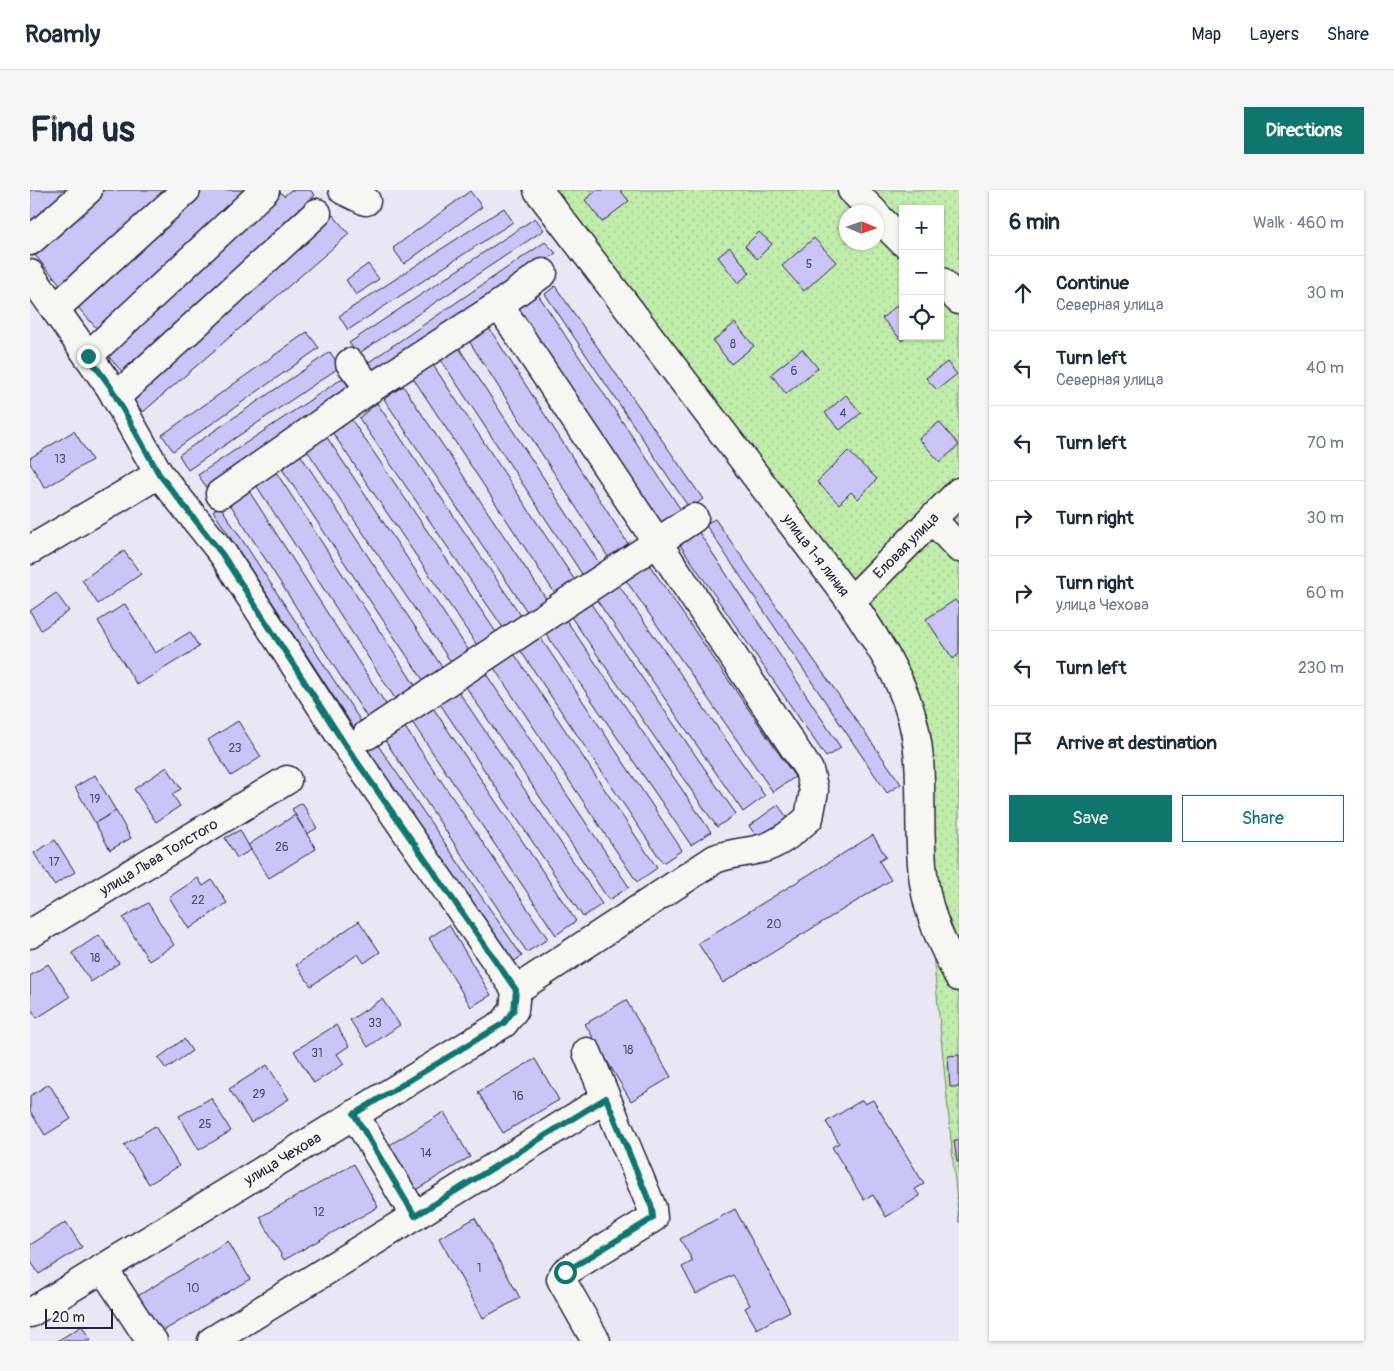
<!DOCTYPE html>
<html lang="en">
<head>
<meta charset="utf-8">
<style>
  :root { --surface:#fff; --page:#f6f6f7; --text:#1f2937; --muted:#747a83; --line:#e0e1e3; --accent:#0f766e }
  body { margin:0; font-family:Pangolin,sans-serif; background:var(--page); color:var(--text) }
  .controls { position:absolute; right:15px; top:15px; display:grid; overflow:hidden; border-radius:0px; box-shadow:0 1px 4px #0004 }
  .controls button { width:45px; height:45px; display:grid; place-items:center; padding:0; border:0; border-bottom:1px solid var(--line); background:var(--surface); color:var(--text); font:25px sans-serif }
  .compass { position:absolute; left:809px; top:15px; width:45px; height:45px; border-radius:50%; background:var(--surface); box-shadow:0 1px 4px #0004; rotate:92deg }
  .scale { position:absolute; left:15px; bottom:12px; width:68px; box-sizing:border-box; padding-left:5px; border:2px solid #22223b; border-top:0; font-size:14px; line-height:18px; white-space:nowrap; color:#22223b; -webkit-text-stroke:4px #f6f6f2; paint-order:stroke }
  .stop { position:absolute; width:15px; height:15px; margin:-11px; border:4px solid #0f766e; border-radius:50%; background:#fff }
  .stop.end { background:#0f766e; border-color:#fff; box-shadow:0 1px 5px #0008 }
  .list { margin:0; padding:0; list-style:none }
  h2 { display:flex; justify-content:space-between; align-items:center; height:65px; margin:0; padding:0 20px; font-size:21px }
  h2 small { font-size:16px; font-weight:400; color:var(--muted) }
  .list li { display:grid; grid-template-columns:32px 1fr auto; gap:15px; align-items:center; box-sizing:border-box; height:75px; padding:0 20px; border-top:1px solid var(--line) }
  .list b { display:block; font-size:19px; white-space:nowrap }
  .list p { margin:0; font-size:16px; white-space:nowrap; color:var(--muted) }
  .list em { font-size:16px; font-style:normal; color:var(--muted) }
  .actions { display:flex; gap:10px; padding:15px 20px }
  .actions a { flex:1; padding:11px 0; border:1px solid var(--accent); border-radius:0px; text-align:center; font-size:18px; color:var(--accent) }
  .actions .main { background:var(--accent); color:#fff }
  .icon { flex:none; width:28px; height:28px; fill:none; stroke:currentColor; stroke-width:2; stroke-linecap:round; stroke-linejoin:round }
  .map { position:relative; flex:none; width:929px; height:1151px; overflow:hidden; border-radius:0px }
  header { display:flex; align-items:center; gap:30px; box-sizing:border-box; height:70px; padding:0 25px; background:var(--surface); border-bottom:1px solid var(--line) }
  header strong { font-size:24px }
  nav { display:flex; gap:28px; margin-inline-start:auto; font-size:18px }
  .intro { display:flex; align-items:center; justify-content:space-between; box-sizing:border-box; height:120px; padding:0 30px }
  h1 { margin:0; font-size:35px }
  .button { padding:12px 22px; border-radius:0px; background:var(--accent); color:#fff; font-size:18px; font-weight:700 }
  main { display:flex; gap:30px; padding:0 30px }
  aside { flex:1; background:var(--surface); border-radius:0px; box-shadow:0 1px 4px #0004 }
  .map>svg:first-child { display:block }
  .grass { fill:url(#grass-dots); stroke:#718872; fill-rule:evenodd }
  .building { fill:#cac4f7; stroke:#22223b }
  .lines { fill:none; stroke-linecap:round; stroke-linejoin:round }
  .minor-casing { stroke:#22223b; stroke-width:31 }
  .minor { stroke:#f6f6f2; stroke-width:28 }
  .route { stroke:#0f766e; stroke-width:6 }
  .labels { text-anchor:middle; stroke-width:5; stroke-linejoin:round; paint-order:stroke }
  .number-label { font-size:12px; fill:#4c4a6a }
  .street-label { font-size:15px; fill:#22223b; stroke:#f6f6f2 }
</style>
</head>
<body>
<header>
<strong>Roamly</strong>
<nav><a>Map</a><a>Layers</a><a>Share</a></nav>
</header>
<div class="intro"><h1>Find us</h1><a class="button">Directions</a></div>
<main>
<div class="map">
<svg width="929" height="1151" viewBox="0 0 929 1151">
  <defs>
    <pattern id="grass-dots" width="8" height="8" patternUnits="userSpaceOnUse" patternTransform="scale(1.25)"><rect width="8" height="8" fill="#c0edaa"/><path d="M2 2h.1M6 6h.1" fill="none" stroke="#a5cb93" stroke-width="1.8" stroke-linecap="round"/></pattern>
  </defs>
  <rect width="100%" height="100%" fill="#e9e7f4"/>
  <filter id="ink" filterUnits="userSpaceOnUse"><feTurbulence type="fractalNoise" baseFrequency=".02" numOctaves="2"/><feDisplacementMap in="SourceGraphic" scale="10" xChannelSelector="R" yChannelSelector="G"/><feConvolveMatrix kernelMatrix="1 2 1 2 8 2 1 2 1" color-interpolation-filters="sRGB"/></filter>
  <g filter="url(#ink)">
    <path class="grass" d="M504,0H929V1033L878,505ZM873,19H910V146H873ZM816,22H846V52H816Z"/>
    <g class="building">
      <polygon points="0,0 47,0 0,42"/>
      <polygon points="73,0 139,0 31,95 2,62"/>
      <polygon points="169,0 225,0 69,141 44,113"/>
      <polygon points="261,0 280,0 285,5 95,185 79,167 249,1 254,6"/>
      <polygon points="567,0 590,0 599,11 572,32 555,10"/>
      <polygon points="440,1 452,17 374,74 363,58"/>
      <polygon points="474,18 483,32 318,140 309,126"/>
      <polygon points="303,25 319,44 113,222 97,203"/>
      <polygon points="505,28 514,40 328,164 319,153"/>
      <polygon points="729,42 742,54 727,69 715,56"/>
      <polygon points="784,48 806,72 774,101 752,76"/>
      <polygon points="515,52 526,63 343,188 333,176"/>
      <polygon points="700,57 720,83 708,93 688,67"/>
      <polygon points="338,74 349,89 326,105 316,90"/>
      <polygon points="525,96 673,309 660,319 515,104"/>
      <polygon points="507,103 651,320 631,333 487,117"/>
      <polygon points="870,113 873,116 873,146 877,146 872,151 852,128"/>
      <polygon points="705,133 724,156 701,174 683,151"/>
      <polygon points="459,138 602,360 582,373 439,151"/>
      <polygon points="277,142 289,158 143,261 132,245"/>
      <polygon points="429,158 573,379 556,390 411,170"/>
      <polygon points="772,159 788,178 756,204 741,184"/>
      <polygon points="300,162 310,177 158,280 149,265"/>
      <polygon points="917,172 927,184 907,200 896,188"/>
      <polygon points="403,175 548,395 528,408 383,188"/>
      <polygon points="313,188 322,202 178,299 168,285"/>
      <polygon points="373,196 519,413 500,426 354,209"/>
      <polygon points="816,205 831,223 810,240 795,223"/>
      <polygon points="347,213 494,430 476,442 329,228"/>
      <polygon points="321,229 468,445 449,458 302,242"/>
      <polygon points="909,232 929,255 910,272 889,249"/>
      <polygon points="44,241 62,270 15,298 0,273 0,268"/>
      <polygon points="296,246 441,464 423,475 276,259"/>
      <polygon points="818,261 847,289 828,309 821,302 809,314 787,292"/>
      <polygon points="269,263 414,480 395,493 250,276"/>
      <polygon points="244,279 386,497 366,510 224,292"/>
      <polygon points="217,298 357,516 338,529 198,311"/>
      <polygon points="190,316 332,533 324,538 183,321"/>
      <polygon points="685,329 871,594 857,603 675,334"/>
      <polygon points="668,341 811,558 796,567 648,352"/>
      <polygon points="94,361 111,384 68,414 52,390"/>
      <polygon points="618,373 765,587 743,602 595,389"/>
      <polygon points="588,394 735,606 713,622 566,409"/>
      <polygon points="26,403 39,421 11,440 0,421"/>
      <polygon points="925,410 929,415 929,464 923,469 896,429"/>
      <polygon points="95,414 125,463 160,442 169,457 107,495 68,431"/>
      <polygon points="561,414 706,624 687,637 541,427"/>
      <polygon points="534,427 681,642 661,655 514,441"/>
      <polygon points="508,444 652,660 633,673 488,457"/>
      <polygon points="483,462 627,678 607,692 462,475"/>
      <polygon points="454,481 599,697 579,710 434,494"/>
      <polygon points="426,498 572,714 553,727 408,511"/>
      <polygon points="401,515 546,731 526,745 380,529"/>
      <polygon points="208,531 231,567 201,586 178,550"/>
      <polygon points="372,533 518,749 497,762 352,546"/>
      <polygon points="345,551 492,766 480,774 334,558"/>
      <polygon points="137,577 151,599 142,604 150,616 126,632 104,599"/>
      <polygon points="65,585 86,621 65,633 45,597"/>
      <polygon points="272,613 287,638 277,644 262,619"/>
      <polygon points="748,615 759,630 730,651 719,636"/>
      <polygon points="86,621 101,648 80,660 65,633"/>
      <polygon points="265,625 286,659 239,688 218,655"/>
      <polygon points="210,640 221,660 207,668 195,648"/>
      <polygon points="843,645 856,667 849,671 861,690 693,793 668,753"/>
      <polygon points="25,650 45,682 24,695 4,663"/>
      <polygon points="168,688 173,696 182,690 197,713 159,739 139,707"/>
      <polygon points="118,713 144,755 119,771 93,728"/>
      <polygon points="329,731 350,762 334,773 328,764 281,796 266,775"/>
      <polygon points="419,735 461,805 441,817 399,748"/>
      <polygon points="69,745 89,773 61,792 42,763"/>
      <polygon points="18,774 40,807 7,828 0,817 0,786"/>
      <polygon points="352,809 370,835 338,857 320,830"/>
      <polygon points="596,810 641,887 601,911 555,834"/>
      <polygon points="306,835 319,856 307,864 314,874 284,893 264,861"/>
      <polygon points="154,849 162,861 136,879 128,868"/>
      <polygon points="929,865 929,897 920,897 918,866"/>
      <polygon points="505,869 529,910 473,943 448,902"/>
      <polygon points="237,875 259,909 221,933 199,899"/>
      <polygon points="19,894 41,929 15,945 0,921 0,906"/>
      <polygon points="181,908 201,941 169,960 149,926"/>
      <polygon points="832,910 835,914 843,910 894,994 885,999 890,1006 856,1027 843,1005 834,1010 802,957 809,953 796,932"/>
      <polygon points="414,922 440,967 379,1004 353,959"/>
      <polygon points="125,936 149,976 119,994 94,955"/>
      <polygon points="924,950 929,950 929,972 927,972"/>
      <polygon points="324,974 348,1017 254,1070 230,1027"/>
      <polygon points="705,1019 760,1121 727,1139 715,1118 720,1115 703,1085 666,1104 652,1077 663,1071 650,1049"/>
      <polygon points="445,1028 490,1108 453,1128 409,1048"/>
      <polygon points="36,1032 52,1057 9,1084 0,1070 0,1055"/>
      <polygon points="198,1051 220,1089 128,1144 106,1107"/>
      <polygon points="52,1136 61,1151 27,1151"/>
    </g>
    <g class="lines">
      <defs>
        <g id="minor">
          <polyline points="313,0 336,11"/>
          <path id="s1" d="M508,0L821,411C843,445 867,480 879,518C898,574 885,634 894,692C899,727 913,756 929,787"/>
          <polyline points="822,0 844,22"/>
          <polyline points="846,25 873,52"/>
          <polyline points="0,51 58,0"/>
          <polyline points="0,84 80,197 129,284 193,364 315,553 486,800"/>
          <polyline points="910,91 929,110"/>
          <path d="M469,115L779,580L784,601L779,628C765,640 749,655 730,659C714,663 700,663 685,669L486,800"/>
          <polyline points="25,119 156,0"/>
          <polyline points="58,166 235,0"/>
          <polyline points="320,173 340,199"/>
          <polyline points="86,207 287,23"/>
          <polyline points="190,304 340,199 469,115 513,83"/>
          <polyline points="903,330 929,358"/>
          <polyline points="0,360 129,284"/>
          <path id="s2" d="M821,411L929,302"/>
          <polyline points="337,545 664,328"/>
          <path id="s3" d="M0,744L257,590"/>
          <polyline points="557,862 622,1018 623,1028 535,1082 531,1089 566,1151"/>
          <polyline points="324,924 385,1026"/>
          <polyline points="73,1078 114,1141 123,1151"/>
          <path id="s4" d="M0,1123L474,833L484,820L486,800"/>
          <polyline points="182,1151 576,908"/>
        </g>
      </defs>
      <use href="#minor" class="minor-casing"/>
      <use href="#minor" class="minor"/>
    </g>
  </g>
  <g class="lines" filter="url(#ink)">
    <polyline class="route" points="58,166 80,196 129,284 192,364 314,553 486,800 484,820 474,833 324,924 385,1026 576,908 622,1018 623,1028 535,1082"/>
  </g>
  <g class="labels">
    <g class="number-label">
      <text x="779" y="78">5</text>
      <text x="703" y="158">8</text>
      <text x="764" y="185">6</text>
      <text x="813" y="227">4</text>
      <text x="30" y="273">13</text>
      <text x="205" y="562">23</text>
      <text x="65" y="613">19</text>
      <text x="252" y="661">26</text>
      <text x="24" y="676">17</text>
      <text x="168" y="714">22</text>
      <text x="744" y="738">20</text>
      <text x="65" y="772">18</text>
      <text x="345" y="837">33</text>
      <text x="598" y="864">18</text>
      <text x="287" y="867">31</text>
      <text x="229" y="908">29</text>
      <text x="488" y="910">16</text>
      <text x="175" y="938">25</text>
      <text x="396" y="967">14</text>
      <text x="289" y="1026">12</text>
      <text x="449" y="1082">1</text>
      <text x="163" y="1102">10</text>
    </g>
    <g class="street-label">
      <text dy="5" stroke="none"><textPath href="#s2" startOffset="78">Еловая улица</textPath></text>
      <text dy="5" stroke="none"><textPath href="#s1" startOffset="459">улица 1-я линия</textPath></text>
      <text dy="5" stroke="none"><textPath href="#s3" startOffset="150">улица Льва Толстого</textPath></text>
      <text dy="5" stroke="none"><textPath href="#s4" startOffset="296">улица Чехова</textPath></text>
    </g>
  </g>
</svg>
<div class="controls">
<button>+</button>
<button>−</button>
<button><svg class="icon" aria-label="locate" viewBox="0 0 24 24"><circle cx="12" cy="12" r="6"/><path d="M12 2v4M12 18v4M2 12h4M18 12h4"/></svg></button>
</div>
<svg class="compass" viewBox="-18 -18 36 36"><path d="M0-13l5 13h-10z" fill="#e53935"/><path d="M0 13l5-13h-10z" fill="#747a83"/></svg>
<div class="scale">20 m</div>
<div class="stop" style="left:535px;top:1082px"></div>
<div class="stop end" style="left:58px;top:166px"></div>
</div>
<aside>
<h2>6 min<small>Walk · 460 m</small></h2>
<ul class="list">
<li><svg class="icon" aria-label="ahead" viewBox="0 0 24 24"><path d="M12 20V5M6 11l6-6 6 6"/></svg><div><b>Continue</b><p>Северная улица</p></div><em>30 m</em></li>
<li><svg class="icon" aria-label="left" viewBox="0 0 24 24"><path d="M17 20v-9H6M10 6l-5 5 5 5"/></svg><div><b>Turn left</b><p>Северная улица</p></div><em>40 m</em></li>
<li><svg class="icon" aria-label="left" viewBox="0 0 24 24"><path d="M17 20v-9H6M10 6l-5 5 5 5"/></svg><div><b>Turn left</b></div><em>70 m</em></li>
<li><svg class="icon" aria-label="right" viewBox="0 0 24 24"><path d="M7 20v-9h11M14 6l5 5-5 5"/></svg><div><b>Turn right</b></div><em>30 m</em></li>
<li><svg class="icon" aria-label="right" viewBox="0 0 24 24"><path d="M7 20v-9h11M14 6l5 5-5 5"/></svg><div><b>Turn right</b><p>улица Чехова</p></div><em>60 m</em></li>
<li><svg class="icon" aria-label="left" viewBox="0 0 24 24"><path d="M17 20v-9H6M10 6l-5 5 5 5"/></svg><div><b>Turn left</b></div><em>230 m</em></li>
<li><svg class="icon" aria-label="arrive" viewBox="0 0 24 24"><path d="M6 21V4h12l-3 4 3 4H6"/></svg><div><b>Arrive at destination</b></div></li>
</ul>
<div class="actions"><a class="main">Save</a><a>Share</a></div>
</aside>
</main>
</body>
</html>
